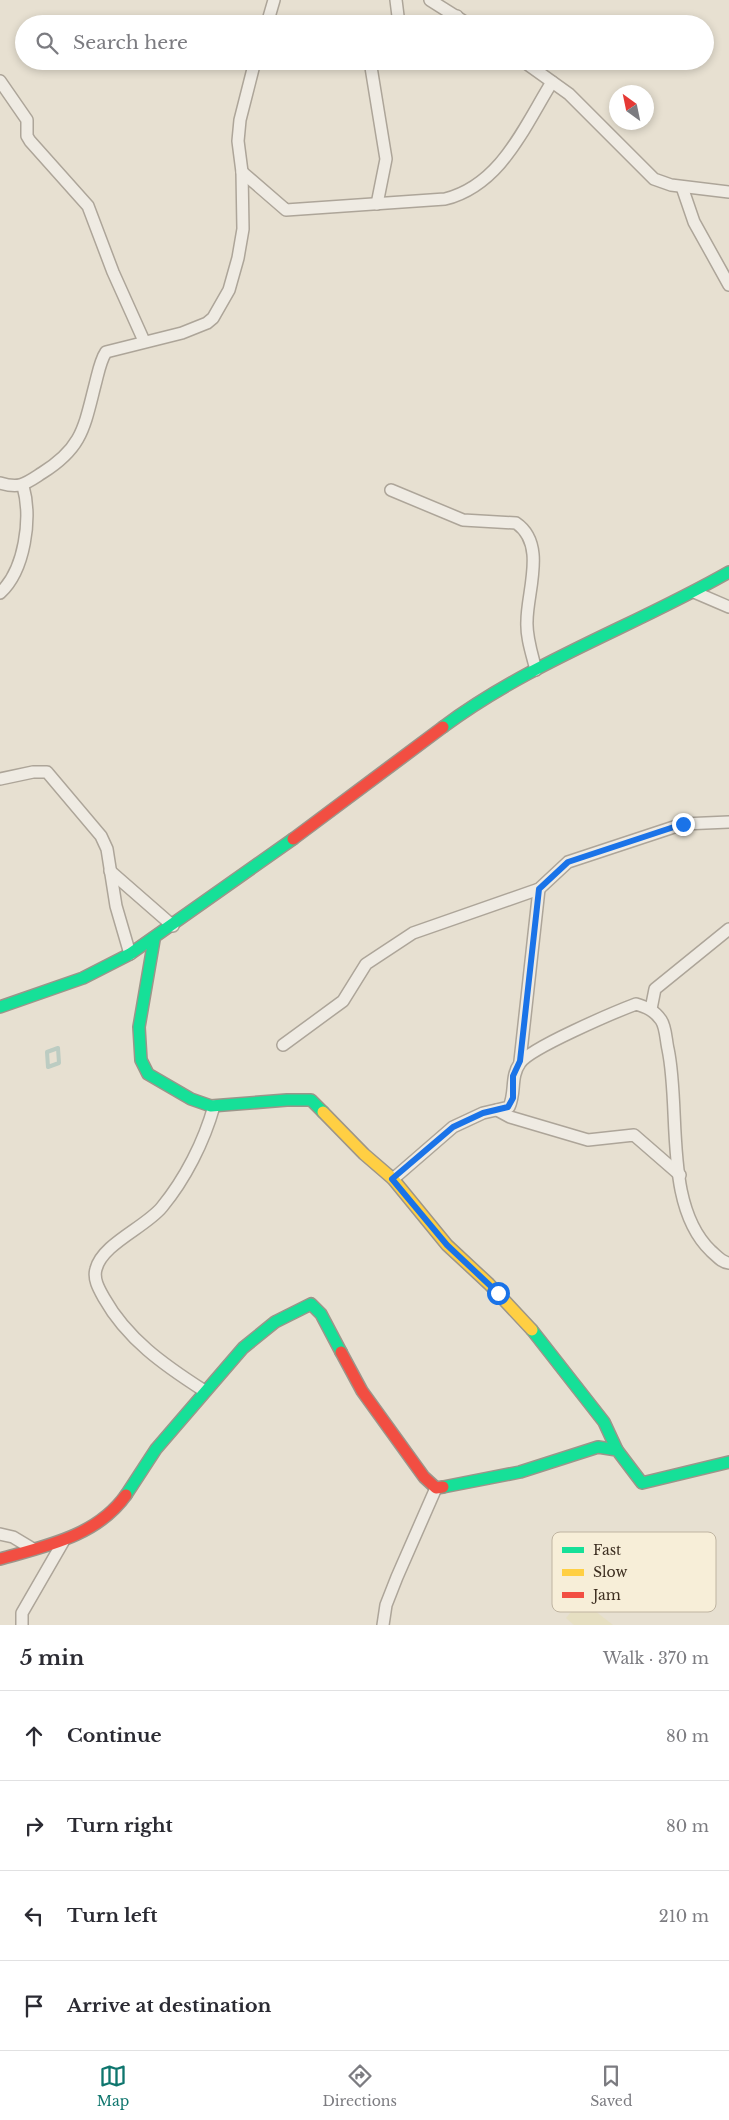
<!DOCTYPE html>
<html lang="en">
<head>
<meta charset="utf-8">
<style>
  :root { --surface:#fff; --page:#f2f2f3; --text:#2b2b33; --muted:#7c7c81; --line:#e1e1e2; --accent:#0f766e }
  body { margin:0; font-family:"Libre Baskerville",serif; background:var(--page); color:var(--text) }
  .compass { position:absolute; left:609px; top:85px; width:45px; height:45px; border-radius:50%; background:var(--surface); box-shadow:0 2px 8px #0003; rotate:327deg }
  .stop { position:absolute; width:15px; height:15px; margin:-11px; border:4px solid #1a73e8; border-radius:50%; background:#fff }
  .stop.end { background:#1a73e8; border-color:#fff; box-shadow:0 1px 5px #0008 }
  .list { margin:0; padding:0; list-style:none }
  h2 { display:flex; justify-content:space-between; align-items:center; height:65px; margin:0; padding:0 20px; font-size:21px }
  h2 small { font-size:16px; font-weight:400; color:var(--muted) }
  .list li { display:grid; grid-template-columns:32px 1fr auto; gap:15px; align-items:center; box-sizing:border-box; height:90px; padding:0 20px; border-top:1px solid var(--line) }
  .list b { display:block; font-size:19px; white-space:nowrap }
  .list em { font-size:16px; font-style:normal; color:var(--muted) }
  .icon { flex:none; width:28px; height:28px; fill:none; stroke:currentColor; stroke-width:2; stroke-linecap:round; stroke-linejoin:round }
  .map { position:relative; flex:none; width:729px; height:1625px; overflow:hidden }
  .search { position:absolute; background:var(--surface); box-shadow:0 2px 8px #0003; left:15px; right:15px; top:15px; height:55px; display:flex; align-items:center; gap:12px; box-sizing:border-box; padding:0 18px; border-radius:28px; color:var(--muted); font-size:19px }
  .sheet { height:425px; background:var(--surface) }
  nav { display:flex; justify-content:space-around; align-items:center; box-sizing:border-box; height:70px; border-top:1px solid var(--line); background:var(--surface); font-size:14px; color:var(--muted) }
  nav a { display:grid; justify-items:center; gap:2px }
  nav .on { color:var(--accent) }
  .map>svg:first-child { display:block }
  .farmland { fill:#e6dfc2 }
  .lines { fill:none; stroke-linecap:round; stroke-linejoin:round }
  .stream { stroke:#bcccc2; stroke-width:4 }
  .street-casing { stroke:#ada599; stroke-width:14 }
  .fast-casing { stroke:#9c958a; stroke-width:14 }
  .slow-casing { stroke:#9c958a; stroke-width:14 }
  .jam-casing { stroke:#9c958a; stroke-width:14 }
  .street { stroke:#efebe3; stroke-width:11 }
  .fast { stroke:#16e098; stroke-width:11 }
  .slow { stroke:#ffcf43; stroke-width:11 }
  .jam { stroke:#f24e42; stroke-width:11 }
  .route { stroke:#1a73e8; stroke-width:6 }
  .key { fill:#f7eed8; stroke:#bfb4a1; stroke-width:1 }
  .key-label { font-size:14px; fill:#3d2e20 }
</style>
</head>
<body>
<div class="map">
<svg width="729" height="1625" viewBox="0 0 729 1625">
  <rect width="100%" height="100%" fill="#e7e0d1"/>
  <polygon class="farmland" points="581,1600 613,1625 574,1625 566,1618"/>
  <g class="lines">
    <polygon class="stream" points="58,1048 59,1063 48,1067 47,1052"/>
    <defs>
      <g id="street">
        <polyline points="396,0 399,24"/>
        <polyline points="430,0 468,24"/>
        <polyline points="267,24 274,0"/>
        <polyline points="440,24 457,16"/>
        <polyline points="370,61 386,159 377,204"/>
        <polyline points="523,61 569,94 654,179 671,185 729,192"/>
        <polyline points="0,81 27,120 27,136 30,141 88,206 113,272 144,341"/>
        <path d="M242,172L286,210L445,199C501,185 524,127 552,82"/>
        <polyline points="682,187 694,222 729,285"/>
        <path d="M0,483C20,489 25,484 42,473C82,448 84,428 95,385C98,374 100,361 106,352L182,333L207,323L213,318L229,290L238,258L243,229L242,172L238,141L240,120L255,61"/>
        <path d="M391,490L463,520L516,523C547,544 527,591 527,621C526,637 532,654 536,670"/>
        <polyline points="694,592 729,607"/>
        <path d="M0,593C25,570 32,518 23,486"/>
        <polyline points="0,779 33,772 47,772 101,836 107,849 116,906 130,954"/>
        <polyline points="110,871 173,926"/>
        <polyline points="651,1009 655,989 729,929"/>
        <polyline points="283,1045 343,1001 366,964 413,933 539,889 568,862 683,824 729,822"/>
        <polyline points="520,1061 539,889"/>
        <polyline points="497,1110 510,1117 588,1140 634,1135 680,1175"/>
        <path d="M393,1179L453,1127L483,1113L509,1107C516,1092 510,1077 520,1063C530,1048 615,1012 636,1004C646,1007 654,1010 661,1020C666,1027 666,1041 668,1049C681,1110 663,1205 711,1251C717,1256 721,1262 729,1263"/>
        <path d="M203,1390C164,1365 127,1339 104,1298C99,1289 93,1279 96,1269C102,1244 146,1227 162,1207C185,1179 204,1142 214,1106"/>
        <polyline points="0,1534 13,1537 33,1549"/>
        <polyline points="22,1625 22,1613 63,1542"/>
        <polyline points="383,1625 386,1605 397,1577 436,1488"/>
      </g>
      <g id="fast">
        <path d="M443,727C530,662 635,626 729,572"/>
        <polyline points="154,940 139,1027 141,1060 148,1074 191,1099 211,1106 287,1100 311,1100 323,1112"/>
        <polyline points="0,1007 83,978 130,954 293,839"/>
        <polyline points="532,1330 604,1422 617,1450"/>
        <polyline points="443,1487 520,1472 598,1447 617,1450 642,1483 729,1462"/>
        <polyline points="126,1495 156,1449 243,1348 275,1322 311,1304 321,1314 341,1352"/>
      </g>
      <polyline id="slow" points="323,1112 364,1154 393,1179 447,1245 489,1284 532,1330"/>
      <g id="jam">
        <polyline points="293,839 443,727"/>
        <polyline points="341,1352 362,1391 424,1477 436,1488 443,1487"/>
        <path d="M0,1559C46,1546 97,1536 126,1495"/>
      </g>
    </defs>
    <use href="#street" class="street-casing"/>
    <use href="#fast" class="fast-casing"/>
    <use href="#slow" class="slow-casing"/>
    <use href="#jam" class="jam-casing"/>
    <use href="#street" class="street"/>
    <use href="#fast" class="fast"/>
    <use href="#slow" class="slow"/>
    <use href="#jam" class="jam"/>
  </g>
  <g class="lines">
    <polyline class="route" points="498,1293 447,1245 392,1179 453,1127 483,1113 508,1107 513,1098 513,1076 520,1061 539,889 568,862 683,824"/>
  </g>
  <rect x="552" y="1532" width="164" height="80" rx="8" class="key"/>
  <rect x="562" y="1547" width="22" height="6" fill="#16e098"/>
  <rect x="562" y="1569" width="22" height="7" fill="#ffcf43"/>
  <rect x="562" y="1592" width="22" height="6" fill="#f24e42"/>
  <g class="key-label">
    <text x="593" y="1555">Fast</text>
    <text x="593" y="1577">Slow</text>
    <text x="593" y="1600">Jam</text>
  </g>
</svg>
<svg class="compass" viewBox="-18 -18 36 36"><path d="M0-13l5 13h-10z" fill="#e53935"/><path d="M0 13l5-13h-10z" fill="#7c7c81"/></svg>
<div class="stop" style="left:498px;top:1293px"></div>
<div class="stop end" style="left:683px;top:824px"></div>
<div class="search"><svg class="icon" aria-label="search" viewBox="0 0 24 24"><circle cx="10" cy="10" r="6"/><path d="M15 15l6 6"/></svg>Search here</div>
</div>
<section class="sheet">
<h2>5 min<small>Walk · 370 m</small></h2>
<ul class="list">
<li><svg class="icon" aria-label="ahead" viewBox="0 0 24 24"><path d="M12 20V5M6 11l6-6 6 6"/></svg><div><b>Continue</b></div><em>80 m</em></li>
<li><svg class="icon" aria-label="right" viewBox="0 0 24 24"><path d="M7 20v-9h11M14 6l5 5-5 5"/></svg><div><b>Turn right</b></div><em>80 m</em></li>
<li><svg class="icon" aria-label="left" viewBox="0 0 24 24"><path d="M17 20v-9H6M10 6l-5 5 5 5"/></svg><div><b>Turn left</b></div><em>210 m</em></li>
<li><svg class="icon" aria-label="arrive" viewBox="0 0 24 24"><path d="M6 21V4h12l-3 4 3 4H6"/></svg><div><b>Arrive at destination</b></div></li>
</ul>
</section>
<nav>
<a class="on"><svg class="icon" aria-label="map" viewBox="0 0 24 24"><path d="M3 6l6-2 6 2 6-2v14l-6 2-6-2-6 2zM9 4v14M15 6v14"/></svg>Map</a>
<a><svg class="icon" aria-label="directions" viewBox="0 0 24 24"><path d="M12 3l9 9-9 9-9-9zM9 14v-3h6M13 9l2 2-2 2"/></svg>Directions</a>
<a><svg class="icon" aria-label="saved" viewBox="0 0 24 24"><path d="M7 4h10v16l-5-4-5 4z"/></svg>Saved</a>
</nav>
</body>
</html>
